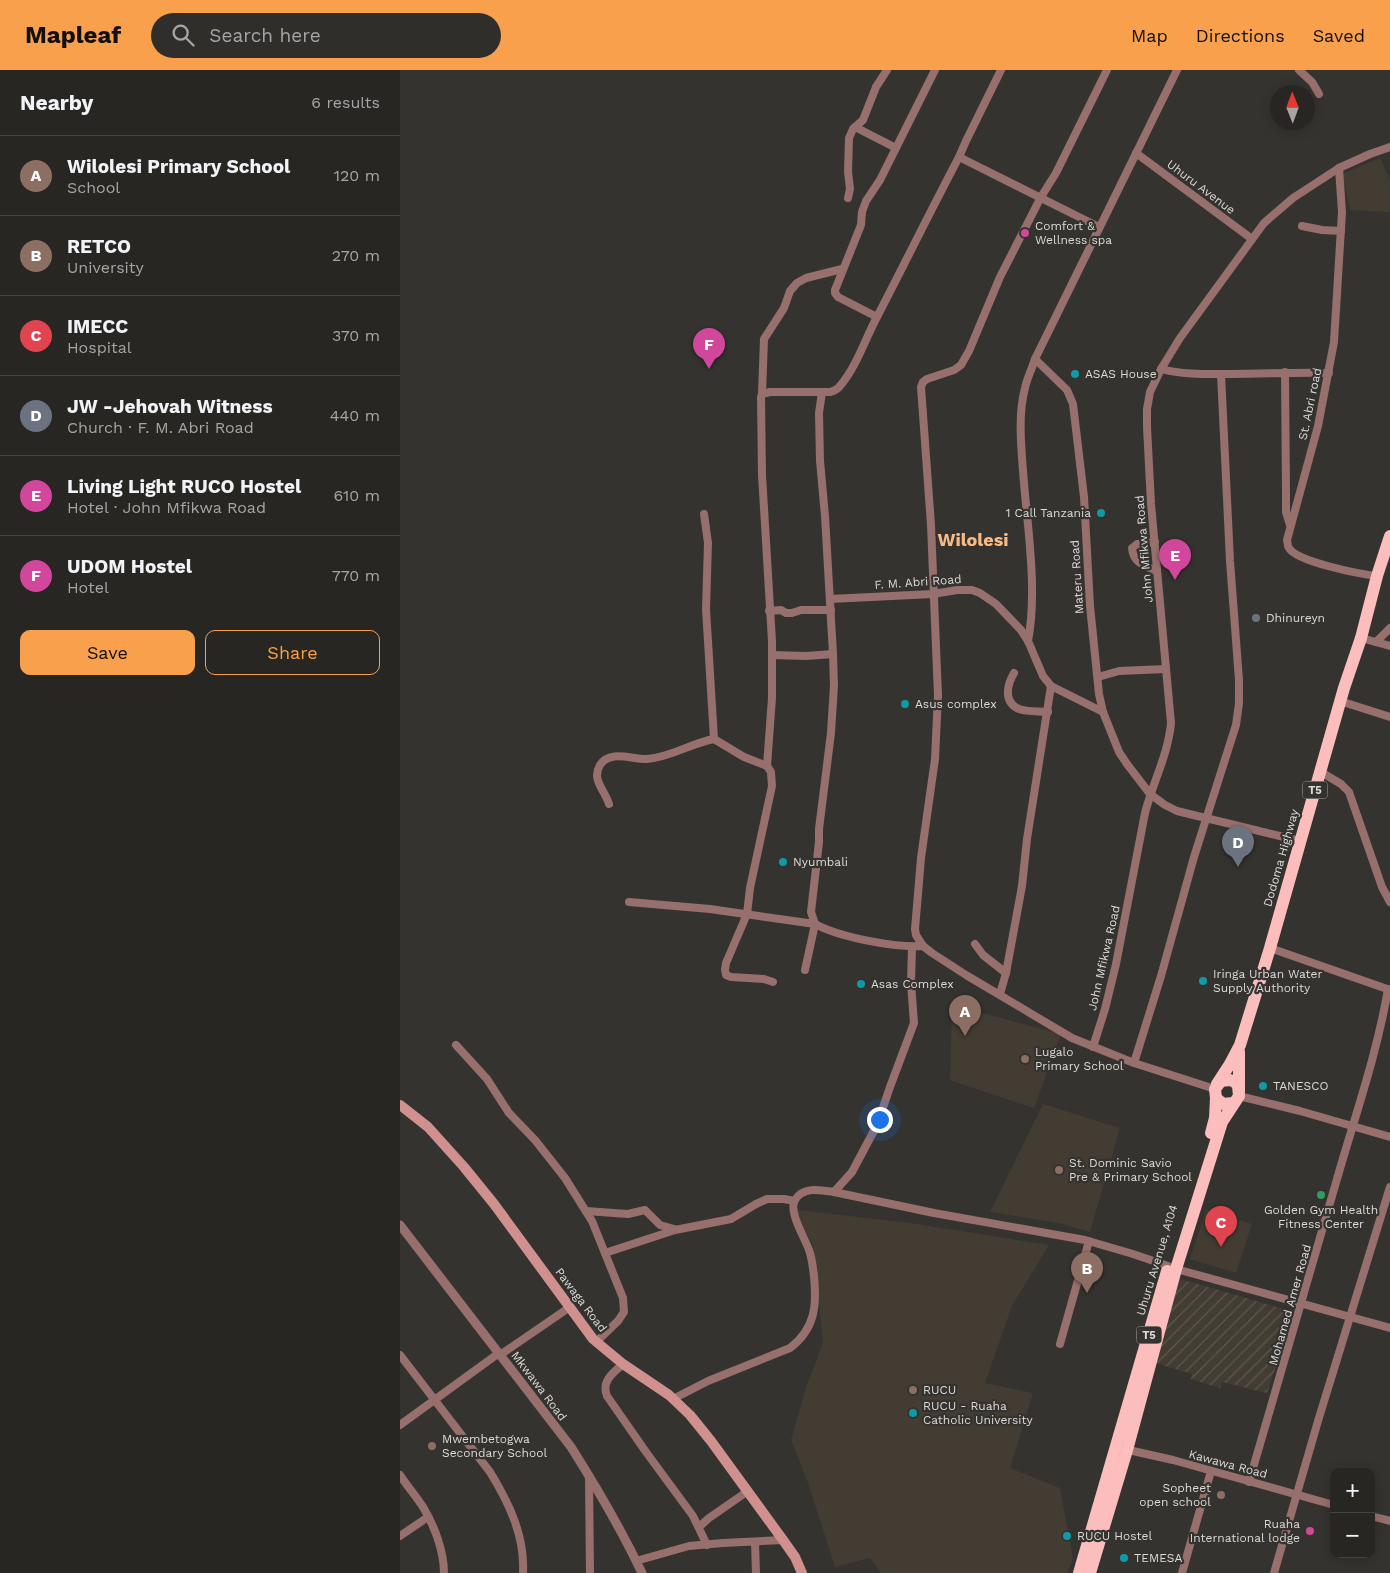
<!DOCTYPE html>
<html lang="en">
<head>
<meta charset="utf-8">
<style>
  :root { --surface:#282623; --page:#302e2b; --text:#f1f3f6; --muted:#a5a5a6; --line:#444341; --accent:#f9a04c }
  body { margin:0; font-family:"Work Sans",sans-serif; background:var(--page); color:var(--text) }
  .controls { position:absolute; right:15px; bottom:15px; display:grid; overflow:hidden; border-radius:10px; box-shadow:0 2px 12px #0003 }
  .controls button { width:45px; height:45px; display:grid; place-items:center; padding:0; border:0; border-bottom:1px solid var(--line); background:var(--surface); color:var(--text); font:25px sans-serif }
  .compass { position:absolute; left:870px; top:15px; width:45px; height:45px; border-radius:50%; background:var(--surface); box-shadow:0 2px 12px #0003; rotate:359deg }
  .you { position:absolute; left:479px; top:1049px; width:18px; height:18px; margin:-12px; border:4px solid #fff; border-radius:50%; background:#1a73e8; box-shadow:0 0 0 8px #1a73e833 }
  .badge { display:grid; place-items:center; width:32px; height:32px; border-radius:50%; background:var(--accent); color:#fff; font-size:16px; font-weight:700 }
  .pin { position:absolute; translate:-50% -41px; filter:drop-shadow(0 1px 2px #0008) }
  .pin::after { content:''; position:absolute; top:26px; width:18px; height:15px; background:inherit; clip-path:polygon(0 0,100% 0,50% 100%) }
  .list { margin:0; padding:0; list-style:none }
  h2 { display:flex; justify-content:space-between; align-items:center; height:65px; margin:0; padding:0 20px; font-size:21px }
  h2 small { font-size:16px; font-weight:400; color:var(--muted) }
  .list li { display:grid; grid-template-columns:32px 1fr auto; gap:15px; align-items:center; box-sizing:border-box; height:80px; padding:0 20px; border-top:1px solid var(--line) }
  .list b { display:block; font-size:19px; white-space:nowrap }
  .list p { margin:0; font-size:16px; white-space:nowrap; color:var(--muted) }
  .list em { font-size:16px; font-style:normal; color:var(--muted) }
  .actions { display:flex; gap:10px; padding:15px 20px }
  .actions a { flex:1; padding:11px 0; border:1px solid var(--accent); border-radius:10px; text-align:center; font-size:18px; color:var(--accent) }
  .actions .main { background:var(--accent); color:#111 }
  .icon { flex:none; width:28px; height:28px; fill:none; stroke:currentColor; stroke-width:2; stroke-linecap:round; stroke-linejoin:round }
  .map { position:relative; flex:none; width:990px; height:1503px; overflow:hidden }
  header { display:flex; align-items:center; gap:30px; box-sizing:border-box; height:70px; padding:0 25px; background:var(--accent); color:#111 }
  header strong { font-size:24px }
  nav { display:flex; gap:28px; margin-inline-start:auto; font-size:18px }
  .search { width:350px; height:45px; background:var(--page); display:flex; align-items:center; gap:12px; box-sizing:border-box; padding:0 18px; border-radius:28px; color:var(--muted); font-size:19px }
  main { display:flex }
  aside { flex:1; background:var(--surface) }
  .map>svg:first-child { display:block }
  .built { fill:#423c33 }
  .industrial { fill:url(#industrial-furrows) }
  .lines { fill:none; stroke-linecap:round; stroke-linejoin:round }
  .minor { stroke:#976f6d; stroke-width:8 }
  .tertiary { stroke:#976f6d; stroke-width:9 }
  .secondary { stroke:#d0908d; stroke-width:10 }
  .trunk { stroke:#fcbebc; stroke-width:12 }
  .hotel-dot { fill:#d1479c; stroke:#35332f; stroke-width:2 }
  .culture-dot { fill:#0f9aa8; stroke:#35332f; stroke-width:2 }
  .worship-dot { fill:#6b7280; stroke:#35332f; stroke-width:2 }
  .education-dot { fill:#8d6e63; stroke:#35332f; stroke-width:2 }
  .leisure-dot { fill:#2e9e5b; stroke:#35332f; stroke-width:2 }
  .labels { text-anchor:middle; stroke-width:4.5; stroke-linejoin:round; paint-order:stroke }
  .shield { fill:#35332f; stroke:#aaa8a5; stroke-width:1 }
  .shield-label { font-size:11px; font-weight:bold; fill:#dcdad8 }
  .street-label { font-size:12px; fill:#dcdad8; stroke:#35332f }
  .poi-label { font-size:12px; fill:#dcdad8; stroke:#35332f; text-anchor:start }
  .district-label { font-size:18px; font-weight:bold; fill:#f9bb85; stroke:#35332f }
</style>
</head>
<body>
<header>
<strong>Mapleaf</strong>
<div class="search"><svg class="icon" aria-label="search" viewBox="0 0 24 24"><circle cx="10" cy="10" r="6"/><path d="M15 15l6 6"/></svg>Search here</div>
<nav><a>Map</a><a>Directions</a><a>Saved</a></nav>
</header>
<main>
<aside>
<h2>Nearby<small>6 results</small></h2>
<ul class="list">
<li><span class="badge" style="background:#8d6e63">A</span><div><b>Wilolesi Primary School</b><p>School</p></div><em>120 m</em></li>
<li><span class="badge" style="background:#8d6e63">B</span><div><b>RETCO</b><p>University</p></div><em>270 m</em></li>
<li><span class="badge" style="background:#e0444e">C</span><div><b>IMECC</b><p>Hospital</p></div><em>370 m</em></li>
<li><span class="badge" style="background:#6b7280">D</span><div><b>JW -Jehovah Witness</b><p>Church · F. M. Abri Road</p></div><em>440 m</em></li>
<li><span class="badge" style="background:#d1479c">E</span><div><b>Living Light RUCO Hostel</b><p>Hotel · John Mfikwa Road</p></div><em>610 m</em></li>
<li><span class="badge" style="background:#d1479c">F</span><div><b>UDOM Hostel</b><p>Hotel</p></div><em>770 m</em></li>
</ul>
<div class="actions"><a class="main">Save</a><a>Share</a></div>
</aside>
<div class="map">
<svg width="990" height="1503" viewBox="0 0 990 1503">
  <defs>
    <pattern id="industrial-furrows" width="10" height="10" patternUnits="userSpaceOnUse" patternTransform="scale(1.25)"><rect width="10" height="10" fill="#423c33"/><path d="M-1 1l2-2M0 10L10 0M9 11l2-2" fill="none" stroke="#5d5850"/></pattern>
  </defs>
  <rect width="100%" height="100%" fill="#35332f"/>
  <g class="built">
    <polygon points="980,88 990,110 990,142 950,140 942,104"/>
    <polygon points="552,935 661,964 634,1038 550,1010"/>
    <polygon points="643,1034 720,1058 690,1162 659,1153 590,1142"/>
    <polygon points="398,1140 510,1153 649,1175 612,1236 585,1313 633,1323 610,1398 660,1418 673,1488 667,1503 481,1503 470,1488 435,1497 408,1413 391,1370 406,1317 423,1273 413,1175 395,1144"/>
    <polygon points="806,1140 852,1154 836,1203 790,1189"/>
  </g>
  <polygon class="industrial" points="777,1208 894,1242 867,1323 822,1312 820,1318 791,1309 792,1304 753,1292"/>
  <g class="lines">
    <g class="minor">
      <polyline points="707,0 656,103 641,127 600,207 569,281 561,295 554,300 527,309 523,312 521,317 531,455 538,625 535,689 521,788 515,859 516,865 523,876 532,883 566,905 672,968 734,993 815,1019"/>
      <polyline points="899,0 912,12 919,24"/>
      <polyline points="455,57 496,78"/>
      <polyline points="736,83 852,169"/>
      <polyline points="559,87 699,157"/>
      <path d="M939,98L942,142L934,272L918,356L887,470C888,473 887,476 889,478C897,492 960,504 977,506"/>
      <polyline points="448,128 450,119 448,102 449,68 453,59 463,50 476,17 487,0"/>
      <polyline points="902,156 922,160 941,161"/>
      <polyline points="477,247 438,227 435,223 435,220 461,155 462,142 466,131 480,110 535,0"/>
      <polyline points="635,289 667,320 673,334 684,427 690,536 699,624 703,642 719,682 727,694 750,724 765,735 777,741 900,771"/>
      <path d="M761,299C784,305 807,304 831,304C864,304 896,302 929,303"/>
      <polyline points="885,302 886,423 886,442 890,455"/>
      <path d="M422,322L419,343L420,391L425,446L433,584L434,615L431,663L419,759V772L411,842L415,854C439,867 495,878 523,876"/>
      <polyline points="362,324 364,269 384,238 390,221 397,213 406,208 442,199"/>
      <polyline points="304,444 308,473 306,539 314,669"/>
      <path d="M755,472L737,474L732,478C733,493 745,496 757,501"/>
      <polyline points="430,529 533,524 557,520 572,520 580,523 596,534 621,560 628,571 643,606 651,616 703,642"/>
      <polyline points="369,541 381,540 386,543 392,543 401,540 431,540"/>
      <polyline points="961,568 990,576"/>
      <path d="M628,571C638,519 627,455 623,401C621,374 618,344 625,318C627,308 632,299 635,289L777,0"/>
      <polyline points="976,572 990,558"/>
      <polyline points="372,585 406,586 433,584"/>
      <path d="M614,603C607,615 603,632 619,639C627,642 639,641 648,642"/>
      <polyline points="698,607 719,601 766,599"/>
      <polyline points="940,631 990,647"/>
      <polyline points="921,702 941,714 949,722 982,817 990,832"/>
      <path d="M209,734C205,720 191,710 200,695C210,679 233,690 247,689C272,687 291,673 314,669L344,687L367,696"/>
      <polyline points="229,832 310,839 415,854 405,900"/>
      <polyline points="575,874 583,885 606,903"/>
      <polyline points="870,878 990,920"/>
      <path d="M373,912L364,909L331,907L326,905L325,900L326,893L347,844L350,818L372,716L371,702L367,696L372,628V571L362,405L361,327L362,324L370,322H430C434,321 437,320 440,316C457,296 465,269 478,245C505,193 531,140 559,87L566,71L601,0"/>
      <polyline points="600,924 606,903 622,816 627,769 651,616"/>
      <polyline points="56,975 87,1009 109,1043 135,1070 165,1108 192,1151 223,1228 224,1242 218,1251 196,1272"/>
      <path d="M693,977L705,939L716,894L745,743C753,712 768,685 771,653L751,434L747,357V339L750,322L761,299L780,268L864,153L893,128L939,98L970,84L990,77"/>
      <polyline points="734,993 761,906 794,787 836,655 839,633 839,610 830,491 821,304"/>
      <polyline points="839,1026 900,1041 990,1067"/>
      <polyline points="434,1122 452,1102 477,1055 490,1017 514,953 511,913 512,877"/>
      <polyline points="186,1141 228,1144 245,1140 260,1155 274,1159"/>
      <polyline points="205,1183 275,1160 331,1149 356,1134 367,1129 384,1129 394,1131"/>
      <polyline points="776,1199 990,1258"/>
      <polyline points="660,1274 689,1171"/>
      <path d="M0,1285L90,1402C109,1433 125,1466 123,1503"/>
      <polyline points="100,1285 170,1237"/>
      <path d="M223,1294C213,1303 201,1311 207,1326L246,1382L293,1446L307,1475"/>
      <path d="M273,1329L308,1311L390,1278C415,1259 417,1236 414,1206C413,1198 412,1188 409,1180C405,1168 388,1142 395,1130C403,1116 421,1120 434,1122L534,1143L685,1170L733,1184L768,1196"/>
      <polyline points="0,1355 99,1283"/>
      <polyline points="724,1379 773,1390 934,1435"/>
      <path d="M0,1405C7,1416 16,1426 23,1437C34,1455 44,1481 44,1503"/>
      <polyline points="189,1406 190,1503"/>
      <path d="M849,1412C879,1311 908,1210 937,1109C955,1046 977,984 988,919"/>
      <polyline points="971,1446 990,1451"/>
      <polyline points="299,1457 309,1448 348,1421"/>
      <polyline points="0,1466 28,1447"/>
      <polyline points="355,1472 356,1503"/>
      <polyline points="236,1491 289,1476 323,1473 383,1470"/>
      <polyline points="782,1503 811,1401"/>
      <polyline points="874,1503 918,1351 990,1117"/>
    </g>
    <path class="tertiary" d="M0,1155L171,1377C197,1418 221,1459 242,1503"/>
    <polyline class="secondary" points="0,1035 28,1057 64,1097 94,1134 193,1269 223,1294 269,1325 290,1345 311,1371 383,1470 395,1487 402,1503"/>
    <g class="trunk">
      <polyline points="817,1014 830,994 840,975 870,878 944,618 961,568 977,506 990,466"/>
      <polyline points="839,1021 839,982"/>
      <polyline points="811,1063 815,1048 816,1028"/>
      <polyline points="679,1503 767,1201"/>
      <polyline points="690,1503 727,1380 776,1199 822,1052 839,1026 838,1016 835,1012 830,1010 821,1011 815,1019 816,1028 823,1034 833,1033"/>
    </g>
  </g>
  <g class="hotel-dot">
    <circle cx="625" cy="163" r="5"/>
    <circle cx="910" cy="1461" r="5"/>
  </g>
  <g class="culture-dot">
    <circle cx="675" cy="304" r="5"/>
    <circle cx="701" cy="443" r="5"/>
    <circle cx="505" cy="634" r="5"/>
    <circle cx="383" cy="792" r="5"/>
    <circle cx="803" cy="911" r="5"/>
    <circle cx="461" cy="914" r="5"/>
    <circle cx="863" cy="1016" r="5"/>
    <circle cx="513" cy="1343" r="5"/>
    <circle cx="667" cy="1466" r="5"/>
    <circle cx="724" cy="1488" r="5"/>
  </g>
  <circle class="worship-dot" cx="856" cy="548" r="5"/>
  <g class="education-dot">
    <circle cx="625" cy="989" r="5"/>
    <circle cx="659" cy="1100" r="5"/>
    <circle cx="513" cy="1320" r="5"/>
    <circle cx="32" cy="1376" r="5"/>
    <circle cx="821" cy="1425" r="5"/>
  </g>
  <circle class="leisure-dot" cx="921" cy="1125" r="5"/>
  <g class="labels">
    <g class="shield">
      <rect x="902.5" y="711.5" width="25" height="17" rx="4"/>
      <rect x="736.5" y="1256.5" width="25" height="17" rx="4"/>
    </g>
    <g class="shield-label">
      <text x="915" y="724">T5</text>
      <text x="749" y="1269">T5</text>
    </g>
    <g class="street-label">
      <text transform="translate(801 117) rotate(37)" y="4">Uhuru Avenue</text>
      <text transform="translate(910 334) rotate(-78)" y="4">St. Abri road</text>
      <text transform="translate(744 479) rotate(-95)" y="4">John Mfikwa Road</text>
      <text transform="translate(677 507) rotate(-94)" y="4">Materu Road</text>
      <text transform="translate(518 512) rotate(-4)" y="4">F. M. Abri Road</text>
      <text transform="translate(881 788) rotate(-74)" y="4">Dodoma Highway</text>
      <text transform="translate(704 888) rotate(-77)" y="4">John Mfikwa Road</text>
      <text transform="translate(757 1190) rotate(-73)" y="4">Uhuru Avenue, A104</text>
      <text transform="translate(181 1230) rotate(53)" y="4">Pawaga Road</text>
      <text transform="translate(890 1235) rotate(-74)" y="4">Mohamed Amer Road</text>
      <text transform="translate(139 1316) rotate(53)" y="4">Mkwawa Road</text>
      <text transform="translate(828 1394) rotate(15)" y="4">Kawawa Road</text>
    </g>
    <g class="poi-label">
      <text x="635" y="160">Comfort &amp;<tspan x="635" dy="14">Wellness spa</tspan></text>
      <text x="685" y="308">ASAS House</text>
      <text x="691" y="447" text-anchor="end">1 Call Tanzania</text>
      <text x="866" y="552">Dhinureyn</text>
      <text x="515" y="638">Asus complex</text>
      <text x="393" y="796">Nyumbali</text>
      <text x="813" y="908">Iringa Urban Water<tspan x="813" dy="14">Supply Authority</tspan></text>
      <text x="471" y="918">Asas Complex</text>
      <text x="635" y="986">Lugalo<tspan x="635" dy="14">Primary School</tspan></text>
      <text x="873" y="1020">TANESCO</text>
      <text x="669" y="1097">St. Dominic Savio<tspan x="669" dy="14">Pre &amp; Primary School</tspan></text>
      <text x="921" y="1144" text-anchor="middle">Golden Gym Health<tspan x="921" dy="14">Fitness Center</tspan></text>
      <text x="523" y="1324">RUCU</text>
      <text x="523" y="1340">RUCU - Ruaha<tspan x="523" dy="14">Catholic University</tspan></text>
      <text x="42" y="1373">Mwembetogwa<tspan x="42" dy="14">Secondary School</tspan></text>
      <text x="811" y="1422" text-anchor="end">Sopheet<tspan x="811" dy="14">open school</tspan></text>
      <text x="900" y="1458" text-anchor="end">Ruaha<tspan x="900" dy="14">International lodge</tspan></text>
      <text x="677" y="1470">RUCU Hostel</text>
      <text x="734" y="1492">TEMESA</text>
    </g>
    <g class="district-label">
      <text x="573" y="476">Wilolesi</text>
    </g>
  </g>
</svg>
<div class="controls">
<button>+</button>
<button>−</button>
</div>
<svg class="compass" viewBox="-18 -18 36 36"><path d="M0-13l5 13h-10z" fill="#e53935"/><path d="M0 13l5-13h-10z" fill="#a5a5a6"/></svg>
<div class="you"></div>
<div class="pin badge" style="left:565px;top:966px;background:#8d6e63">A</div>
<div class="pin badge" style="left:687px;top:1223px;background:#8d6e63">B</div>
<div class="pin badge" style="left:821px;top:1177px;background:#e0444e">C</div>
<div class="pin badge" style="left:838px;top:797px;background:#6b7280">D</div>
<div class="pin badge" style="left:775px;top:510px;background:#d1479c">E</div>
<div class="pin badge" style="left:309px;top:299px;background:#d1479c">F</div>
</div>
</main>
</body>
</html>
